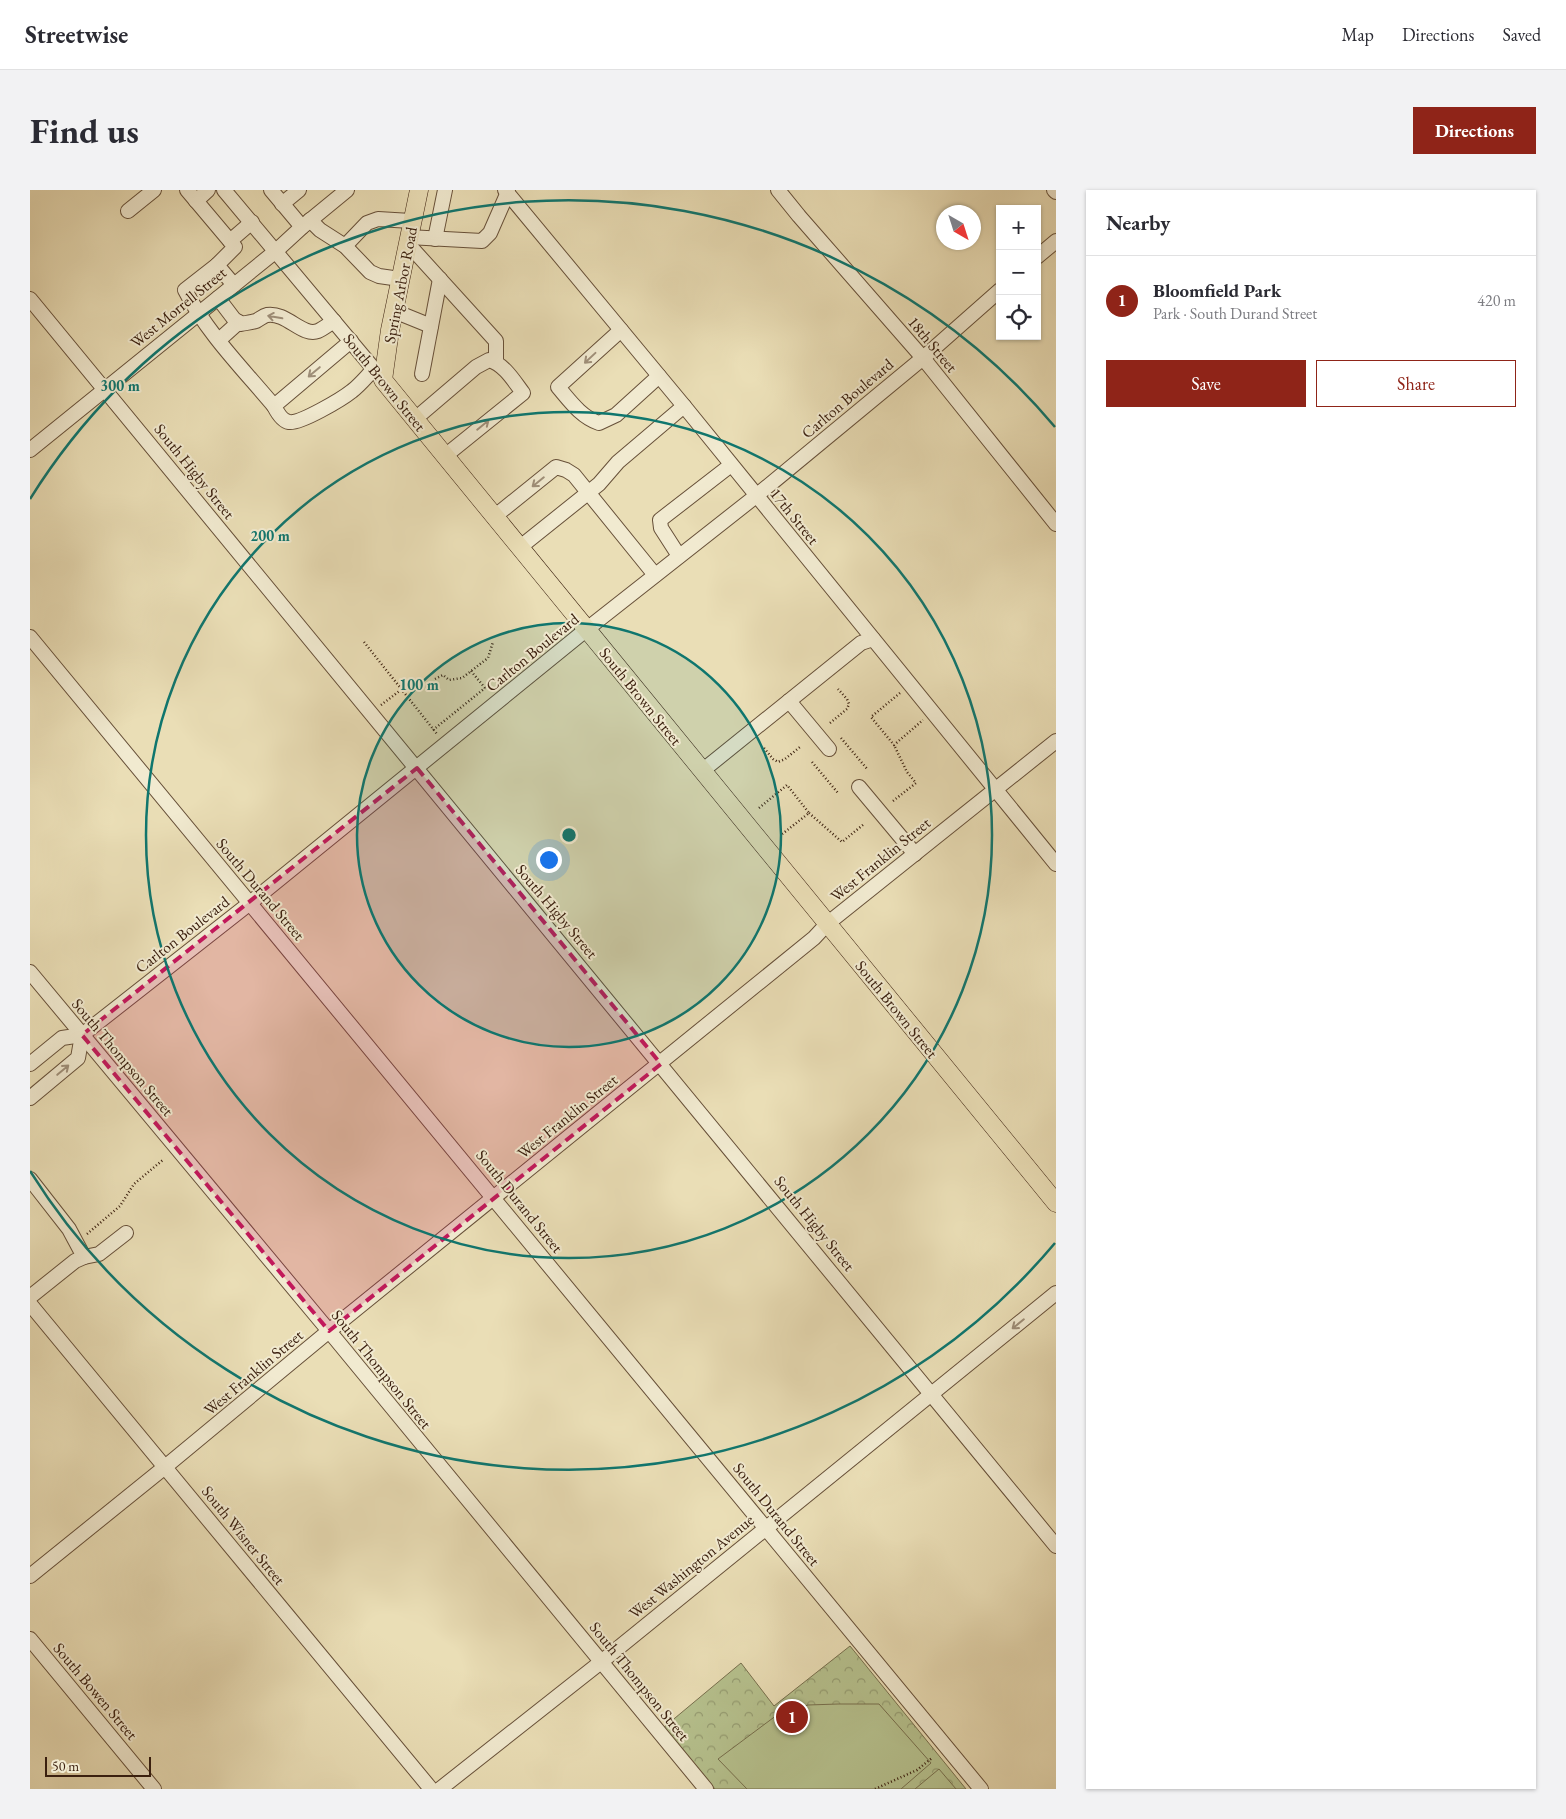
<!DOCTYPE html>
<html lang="en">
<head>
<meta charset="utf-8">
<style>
  :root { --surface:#fff; --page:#f2f2f3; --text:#2b2b33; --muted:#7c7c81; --line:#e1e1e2; --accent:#8f2418 }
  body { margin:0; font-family:"EB Garamond",serif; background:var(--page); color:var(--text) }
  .controls { position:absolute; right:15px; top:15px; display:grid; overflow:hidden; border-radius:0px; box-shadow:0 1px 4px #0004 }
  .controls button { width:45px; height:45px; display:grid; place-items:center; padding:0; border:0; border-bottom:1px solid var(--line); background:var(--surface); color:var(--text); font:25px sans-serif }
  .compass { position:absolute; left:906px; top:15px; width:45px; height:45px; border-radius:50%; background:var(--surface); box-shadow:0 1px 4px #0004; rotate:141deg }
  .scale { position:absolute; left:15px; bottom:12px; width:106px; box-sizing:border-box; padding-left:5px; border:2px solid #3b200f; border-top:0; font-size:14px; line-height:18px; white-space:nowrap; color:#3b200f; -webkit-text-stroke:4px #f1ead0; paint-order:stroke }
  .you { position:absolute; left:518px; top:669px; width:18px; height:18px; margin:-12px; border:4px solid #fff; border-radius:50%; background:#1a73e8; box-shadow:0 0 0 8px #1a73e833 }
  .badge { display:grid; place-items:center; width:32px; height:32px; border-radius:50%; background:var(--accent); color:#fff; font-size:16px; font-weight:700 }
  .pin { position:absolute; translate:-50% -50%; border:2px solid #fff; box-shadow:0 1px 5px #0006 }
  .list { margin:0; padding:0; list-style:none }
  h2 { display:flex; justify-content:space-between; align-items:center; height:65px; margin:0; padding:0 20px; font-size:21px }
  h2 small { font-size:16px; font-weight:400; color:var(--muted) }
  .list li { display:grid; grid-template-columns:32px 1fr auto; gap:15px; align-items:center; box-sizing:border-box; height:90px; padding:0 20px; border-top:1px solid var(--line) }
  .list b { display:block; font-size:19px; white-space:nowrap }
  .list p { margin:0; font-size:16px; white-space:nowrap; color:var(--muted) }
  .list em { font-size:16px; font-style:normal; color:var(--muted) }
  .actions { display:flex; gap:10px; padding:15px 20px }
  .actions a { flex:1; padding:11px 0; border:1px solid var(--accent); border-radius:0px; text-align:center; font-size:18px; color:var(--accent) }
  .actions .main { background:var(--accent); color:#fff }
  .icon { flex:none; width:28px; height:28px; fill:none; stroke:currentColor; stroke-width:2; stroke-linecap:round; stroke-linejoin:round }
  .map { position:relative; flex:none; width:1026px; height:1599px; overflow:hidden; border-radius:0px }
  header { display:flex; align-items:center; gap:30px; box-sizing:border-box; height:70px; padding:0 25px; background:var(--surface); border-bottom:1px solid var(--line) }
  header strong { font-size:24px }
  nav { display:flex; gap:28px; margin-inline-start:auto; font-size:18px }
  .intro { display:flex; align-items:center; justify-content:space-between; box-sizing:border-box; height:120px; padding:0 30px }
  h1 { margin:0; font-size:35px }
  .button { padding:12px 22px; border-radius:0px; background:var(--accent); color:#fff; font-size:18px; font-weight:700 }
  main { display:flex; gap:30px; padding:0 30px }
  aside { flex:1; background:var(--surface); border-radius:0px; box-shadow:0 1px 4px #0004 }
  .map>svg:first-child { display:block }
  .park { fill:url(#park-crowns); stroke:#78704e }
  .pitch { fill:#b6c18e; stroke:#78704e }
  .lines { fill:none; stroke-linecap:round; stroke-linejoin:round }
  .minor-casing { stroke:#675039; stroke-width:16 }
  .major-casing { stroke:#3b200f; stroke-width:19 }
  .path { stroke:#3b200f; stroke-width:2.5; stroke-dasharray:1 2.5; stroke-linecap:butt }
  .minor { stroke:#f1ead0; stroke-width:14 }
  .major { stroke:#eadeb6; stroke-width:18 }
  .oneway { stroke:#9f8f79 }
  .marked { fill:#c2185b; fill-opacity:0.2; stroke:#c2185b; stroke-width:4; stroke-dasharray:10 6; stroke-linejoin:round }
  .ring { fill:none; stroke:#0f766e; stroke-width:2.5 }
  .labels { text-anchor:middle; stroke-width:4; stroke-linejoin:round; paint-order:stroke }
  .street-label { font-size:16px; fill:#3b200f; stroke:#f1ead0 }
  .centre { fill:#0f766e; stroke:#f1ead0; stroke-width:2.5 }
  .ring-label { font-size:15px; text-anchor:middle; font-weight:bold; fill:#0f766e; stroke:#f1ead0; stroke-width:4; stroke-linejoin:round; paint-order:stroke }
</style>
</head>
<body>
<header>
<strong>Streetwise</strong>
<nav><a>Map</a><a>Directions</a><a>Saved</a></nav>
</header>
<div class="intro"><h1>Find us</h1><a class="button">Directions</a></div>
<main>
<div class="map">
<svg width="1026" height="1599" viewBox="0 0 1026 1599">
  <defs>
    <pattern id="park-crowns" width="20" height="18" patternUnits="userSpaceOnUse" patternTransform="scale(1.25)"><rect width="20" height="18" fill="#b6c18e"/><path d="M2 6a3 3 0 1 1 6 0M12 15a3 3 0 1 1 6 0" fill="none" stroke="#959c72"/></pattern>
  </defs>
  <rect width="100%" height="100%" fill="#eadeb6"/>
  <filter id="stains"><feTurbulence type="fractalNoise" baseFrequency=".004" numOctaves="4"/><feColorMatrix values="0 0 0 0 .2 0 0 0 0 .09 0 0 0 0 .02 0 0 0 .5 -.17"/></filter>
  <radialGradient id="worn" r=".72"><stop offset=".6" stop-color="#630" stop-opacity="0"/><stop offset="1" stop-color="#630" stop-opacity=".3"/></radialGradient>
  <polygon class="park" points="820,1456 936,1599 685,1599 633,1538 711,1473 744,1516"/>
  <g class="pitch">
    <polygon points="808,1514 849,1514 901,1573 871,1599 717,1599 688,1569 747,1525 778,1515"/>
    <polygon points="909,1579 926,1599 885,1599"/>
  </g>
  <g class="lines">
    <defs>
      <g id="minor">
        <polyline points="157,0 205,57 187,75 204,95"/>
        <polyline points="194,0 353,190"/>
        <polyline points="241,0 272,37"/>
        <polyline points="475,0 654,216 1026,674"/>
        <polyline points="748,0 769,26 893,168 1026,334"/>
        <polyline points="1024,0 1026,2"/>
        <polyline points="166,11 178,0"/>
        <polyline points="252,14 269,0"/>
        <polyline points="98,21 124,0"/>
        <polyline points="280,30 290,40 315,56 340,82 349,86 370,89"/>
        <polyline points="378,47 452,51 460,43 478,2"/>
        <polyline points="405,49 415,0"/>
        <polyline points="200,51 222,32"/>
        <polyline points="378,54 466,151 466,172"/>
        <polyline points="315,56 337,33 348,29 381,31"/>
        <polyline points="1007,67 1026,51"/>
        <path d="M187,75L155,100C177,143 213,179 244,216"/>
        <path d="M188,108L204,129L211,134C216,133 222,132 226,131C230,129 233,126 237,125C257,122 272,147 288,141C293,139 299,134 304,131"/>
        <polyline points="0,109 1026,1356"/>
        <polyline points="364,121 401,136"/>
        <path d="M591,140L528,197C540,211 551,227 569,233L586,225L629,186"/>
        <polyline points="189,150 209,132"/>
        <path d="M321,151L244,216C247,222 252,231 259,232C270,234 312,209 322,201C330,195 337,186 344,179"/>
        <polyline points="392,184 410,89"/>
        <path d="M385,229L446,177L459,170C474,174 484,191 493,203L415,266"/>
        <polyline points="0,260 246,61 272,37 317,0"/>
        <polyline points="464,327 526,277 536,280 544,285 625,385"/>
        <polyline points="489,358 569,294 588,272 654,216"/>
        <polyline points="649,366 631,338 630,330 701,275"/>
        <polyline points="0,447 951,1599"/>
        <polyline points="759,511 799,559"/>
        <polyline points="672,581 831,453 843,449"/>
        <polyline points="829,597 885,664"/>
        <polyline points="0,782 299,1141 676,1599"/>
        <polyline points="0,874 32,848 52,845 220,713 557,439 726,306 893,168 970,100"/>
        <polyline points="0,908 48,868 52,845"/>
        <polyline points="0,989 39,1039 54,1067"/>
        <polyline points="0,1107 45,1071 54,1067 69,1064 96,1043"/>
        <polyline points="0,1114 401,1599"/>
        <polyline points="0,1386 135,1277 299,1141 784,748 797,734 1026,551"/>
        <polyline points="0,1449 124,1599"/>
        <polyline points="410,1599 571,1472 1026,1103"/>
      </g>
      <polyline id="major" points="389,0 360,140 353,190 1026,1013"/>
    </defs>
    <use href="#minor" class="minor-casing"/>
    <use href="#major" class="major-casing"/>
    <g class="path">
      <polyline points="334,452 407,544"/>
      <polyline points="441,481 455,498"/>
      <polyline points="405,489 413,485 419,490 432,488 458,468 463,452"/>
      <polyline points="870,503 841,527 864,555 893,530"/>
      <polyline points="351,515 372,499"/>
      <polyline points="800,533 817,519 819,514 817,509 808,499"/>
      <polyline points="403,540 455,498"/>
      <polyline points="811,548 838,580"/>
      <polyline points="734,558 743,569 748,572 755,569 770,557"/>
      <polyline points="782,572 808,603"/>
      <polyline points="863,611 886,593 877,582 864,555"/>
      <polyline points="729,618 757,595 779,623 751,645"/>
      <polyline points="779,623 812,652 834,634"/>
      <polyline points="57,1044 90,1016 104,994 134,969"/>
      <polyline points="845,1599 887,1580 902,1568"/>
    </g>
    <use href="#minor" class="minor"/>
    <use href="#major" class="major"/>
  </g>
  <defs><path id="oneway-shaft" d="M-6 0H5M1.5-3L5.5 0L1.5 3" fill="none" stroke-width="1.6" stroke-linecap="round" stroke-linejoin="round" transform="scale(1.25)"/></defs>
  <g class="oneway">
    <use href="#oneway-shaft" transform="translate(245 127) rotate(-170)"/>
    <use href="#oneway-shaft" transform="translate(560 168) rotate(137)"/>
    <use href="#oneway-shaft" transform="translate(284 182) rotate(140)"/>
    <use href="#oneway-shaft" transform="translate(453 235) rotate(-39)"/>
    <use href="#oneway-shaft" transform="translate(508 292) rotate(141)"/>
    <use href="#oneway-shaft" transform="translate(33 880) rotate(-40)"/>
    <use href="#oneway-shaft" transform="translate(988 1134) rotate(141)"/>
  </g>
  <path class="marked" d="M387,578L631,874L299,1141L52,845Z"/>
  <circle cx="539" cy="645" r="212" fill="#0f766e" fill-opacity=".12"/>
  <g class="ring">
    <circle cx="539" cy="645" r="212"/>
    <circle cx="539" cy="645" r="423"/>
    <path d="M1025 1053A635 635 0 0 1 0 981M0 309A635 635 0 0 1 1025 237"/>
  </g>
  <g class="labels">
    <g class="street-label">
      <text transform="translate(370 95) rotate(-79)" y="6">Spring Arbor Road</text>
      <text transform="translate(148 117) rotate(-39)" y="6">West Morrell Street</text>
      <text transform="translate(903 154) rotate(50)" y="6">18th Street</text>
      <text transform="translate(355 192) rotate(51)" y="6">South Brown Street</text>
      <text transform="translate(817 208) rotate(-40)" y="6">Carlton Boulevard</text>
      <text transform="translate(165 281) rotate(51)" y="6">South Higby Street</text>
      <text transform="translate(765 326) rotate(51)" y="6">17th Street</text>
      <text transform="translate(502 462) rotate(-39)" y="6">Carlton Boulevard</text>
      <text transform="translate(611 506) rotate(51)" y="6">South Brown Street</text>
      <text transform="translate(850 669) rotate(-39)" y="6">West Franklin Street</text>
      <text transform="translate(231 699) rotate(50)" y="6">South Durand Street</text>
      <text transform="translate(527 721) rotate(50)" y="6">South Higby Street</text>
      <text transform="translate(152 744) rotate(-38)" y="6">Carlton Boulevard</text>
      <text transform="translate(867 819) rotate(51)" y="6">South Brown Street</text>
      <text transform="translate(93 867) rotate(50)" y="6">South Thompson Street</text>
      <text transform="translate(537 926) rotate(-39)" y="6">West Franklin Street</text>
      <text transform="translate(490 1011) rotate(51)" y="6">South Durand Street</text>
      <text transform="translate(785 1033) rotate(51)" y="6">South Higby Street</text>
      <text transform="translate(352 1179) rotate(51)" y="6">South Thompson Street</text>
      <text transform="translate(223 1182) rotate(-40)" y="6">West Franklin Street</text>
      <text transform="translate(747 1324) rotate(51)" y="6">South Durand Street</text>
      <text transform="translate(214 1345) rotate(51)" y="6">South Wisner Street</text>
      <text transform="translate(661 1376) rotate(-39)" y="6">West Washington Avenue</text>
      <text transform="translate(610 1491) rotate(51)" y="6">South Thompson Street</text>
      <text transform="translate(66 1501) rotate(50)" y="6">South Bowen Street</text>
    </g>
  </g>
  <circle cx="539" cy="645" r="8" class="centre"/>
  <g class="ring-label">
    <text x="90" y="201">300 m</text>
    <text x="240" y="351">200 m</text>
    <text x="389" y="500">100 m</text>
  </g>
  <rect width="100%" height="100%" filter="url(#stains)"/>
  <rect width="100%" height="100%" fill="url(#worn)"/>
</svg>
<div class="controls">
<button>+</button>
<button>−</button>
<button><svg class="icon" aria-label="locate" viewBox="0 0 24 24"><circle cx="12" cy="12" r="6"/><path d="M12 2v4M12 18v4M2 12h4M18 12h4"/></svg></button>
</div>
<svg class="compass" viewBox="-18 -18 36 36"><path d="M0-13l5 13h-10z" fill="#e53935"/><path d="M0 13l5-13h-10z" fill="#7c7c81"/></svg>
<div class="scale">50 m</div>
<div class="you"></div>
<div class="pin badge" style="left:762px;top:1527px">1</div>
</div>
<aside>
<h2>Nearby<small></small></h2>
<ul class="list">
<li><span class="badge">1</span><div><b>Bloomfield Park</b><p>Park · South Durand Street</p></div><em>420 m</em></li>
</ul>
<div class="actions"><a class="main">Save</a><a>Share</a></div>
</aside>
</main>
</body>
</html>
